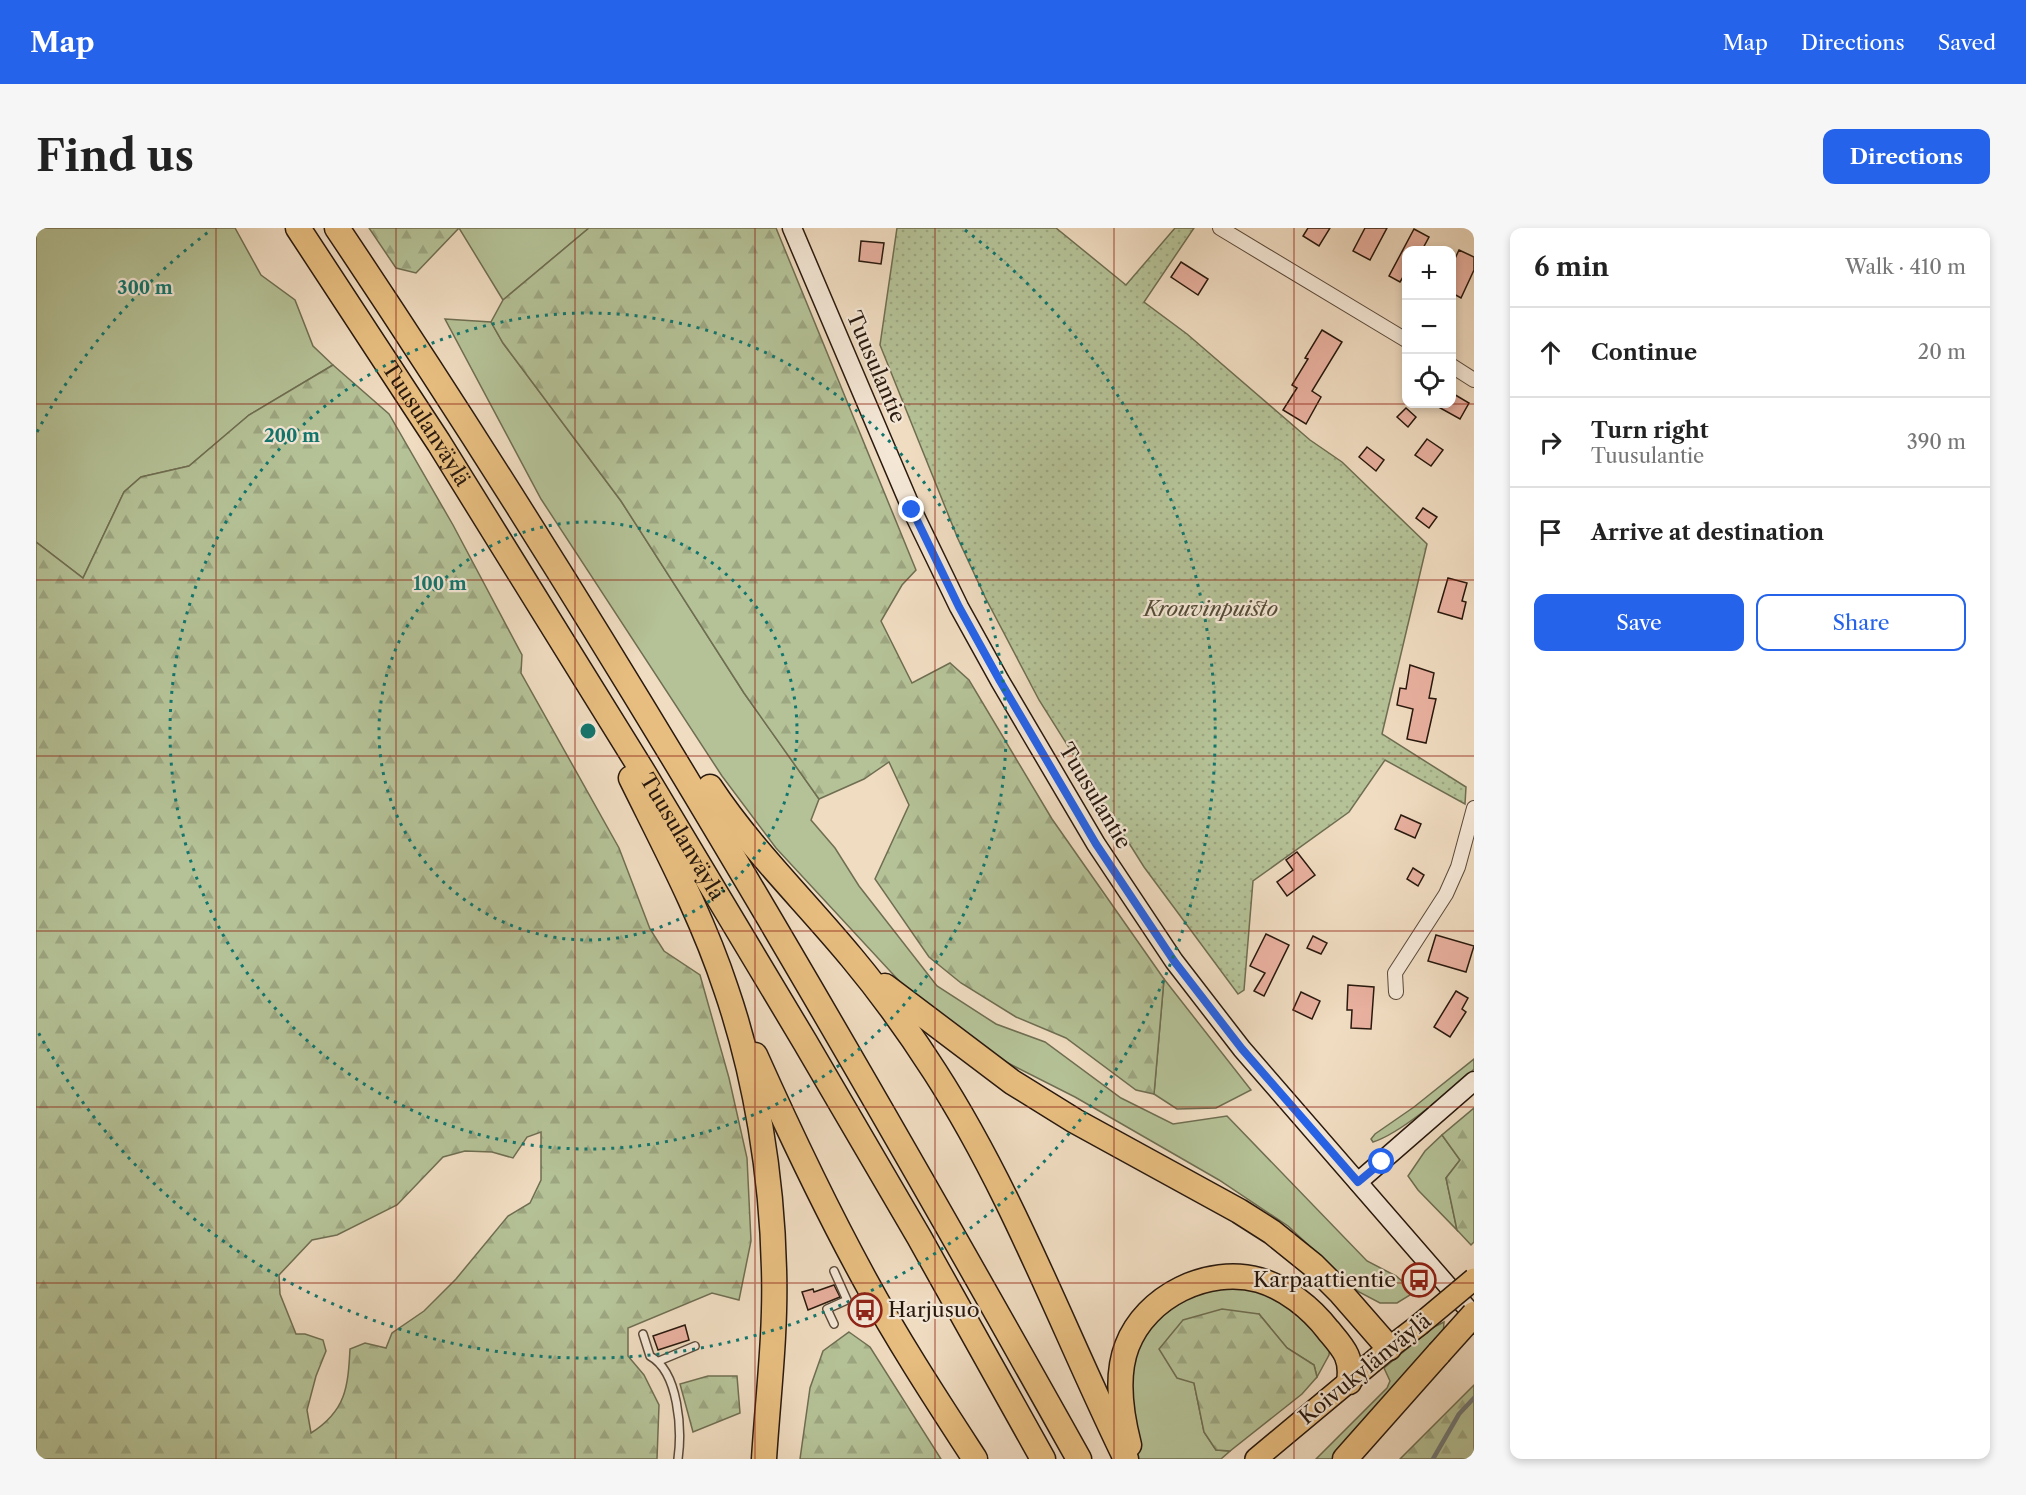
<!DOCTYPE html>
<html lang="en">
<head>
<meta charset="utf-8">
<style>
  :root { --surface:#fff; --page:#f6f6f6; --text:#222; --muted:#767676; --line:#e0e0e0; --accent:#2563eb }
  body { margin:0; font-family:"Libre Caslon Text",serif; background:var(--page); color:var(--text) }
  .controls { position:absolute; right:18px; top:18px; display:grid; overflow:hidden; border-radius:12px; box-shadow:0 3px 9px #0003 }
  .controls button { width:54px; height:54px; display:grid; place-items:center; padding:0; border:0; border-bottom:2px solid var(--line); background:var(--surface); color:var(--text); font:30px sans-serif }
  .stop { position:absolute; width:18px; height:18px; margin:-14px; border:4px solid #2563eb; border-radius:50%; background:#fff }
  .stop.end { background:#2563eb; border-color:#fff; box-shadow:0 2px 6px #0008 }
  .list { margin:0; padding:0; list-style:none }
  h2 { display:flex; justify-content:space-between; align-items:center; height:78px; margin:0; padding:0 24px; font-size:26px }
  h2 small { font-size:20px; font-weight:400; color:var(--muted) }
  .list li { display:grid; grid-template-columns:39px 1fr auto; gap:18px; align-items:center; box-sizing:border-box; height:90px; padding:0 24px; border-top:2px solid var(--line) }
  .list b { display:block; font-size:22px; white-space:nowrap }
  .list p { margin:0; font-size:20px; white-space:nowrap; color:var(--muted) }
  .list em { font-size:20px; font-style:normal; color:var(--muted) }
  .actions { display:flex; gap:12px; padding:18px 24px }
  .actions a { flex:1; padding:14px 0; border:2px solid var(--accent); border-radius:12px; text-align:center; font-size:21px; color:var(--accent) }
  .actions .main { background:var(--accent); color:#fff }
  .icon { flex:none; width:33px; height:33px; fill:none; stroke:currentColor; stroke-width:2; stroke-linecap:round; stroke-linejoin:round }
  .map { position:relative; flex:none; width:1438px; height:1231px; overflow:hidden; border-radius:12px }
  header { display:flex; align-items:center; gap:36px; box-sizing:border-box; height:84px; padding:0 30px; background:var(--accent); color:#fff }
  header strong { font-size:28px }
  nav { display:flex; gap:33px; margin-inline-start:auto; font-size:21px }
  .intro { display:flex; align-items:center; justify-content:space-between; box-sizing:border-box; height:144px; padding:0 36px }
  h1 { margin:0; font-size:42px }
  .button { padding:15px 27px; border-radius:12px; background:var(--accent); color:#fff; font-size:21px; font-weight:700 }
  main { display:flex; gap:36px; padding:0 36px }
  aside { flex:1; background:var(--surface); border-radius:12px; box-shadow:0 3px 9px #0003 }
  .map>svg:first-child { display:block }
  .grass { fill:#b5c297; stroke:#6f6e52; stroke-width:1.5 }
  .forest { fill:url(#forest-firs); stroke:#6f6e52; stroke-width:1.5; fill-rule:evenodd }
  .park { fill:url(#park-dots); stroke:#6f6e52; stroke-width:1.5 }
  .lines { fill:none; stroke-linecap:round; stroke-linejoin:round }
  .stream { stroke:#707978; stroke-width:4.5 }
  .building { fill:#e9b1a0; stroke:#29190e; stroke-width:1.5 }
  .lane-casing { stroke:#5b4a3b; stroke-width:10 }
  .street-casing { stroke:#5b4a3b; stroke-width:16 }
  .secondary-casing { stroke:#29190e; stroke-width:21 }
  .primary-casing { stroke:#29190e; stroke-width:24 }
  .highway-casing { stroke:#29190e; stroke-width:27 }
  .lane { stroke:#f5e8d7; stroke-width:7 }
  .street { stroke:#f5e8d7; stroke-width:14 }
  .secondary { stroke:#f5e8d7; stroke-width:18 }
  .primary { stroke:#e8be80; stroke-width:21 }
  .highway { stroke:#e8be80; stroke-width:24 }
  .primary-bridge-casing { stroke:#29190e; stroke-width:24; stroke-linecap:butt }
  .highway-bridge-casing { stroke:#29190e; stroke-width:27; stroke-linecap:butt }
  .primary-bridge { stroke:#e8be80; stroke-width:21 }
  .highway-bridge { stroke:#e8be80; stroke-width:24 }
  .route { stroke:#2563eb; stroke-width:8 }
  .grid { fill:none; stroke:#8f2418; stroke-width:1.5; stroke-opacity:0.55 }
  .ring { fill:none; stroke:#0f766e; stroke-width:3; stroke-dasharray:3 6 }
  .labels { text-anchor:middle; stroke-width:4.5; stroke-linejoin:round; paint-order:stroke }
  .street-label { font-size:21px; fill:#29190e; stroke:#f5e8d7 }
  .park-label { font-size:21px; font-style:italic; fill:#534c37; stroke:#f5e8d7 }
  .poi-label { font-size:21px; fill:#29190e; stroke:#f5e8d7; text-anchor:end }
  .centre { fill:#0f766e; stroke:#f5e8d7; stroke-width:3 }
  .ring-label { font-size:18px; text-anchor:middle; font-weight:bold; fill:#0f766e; stroke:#f5e8d7; stroke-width:4.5; stroke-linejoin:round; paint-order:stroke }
</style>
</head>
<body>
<header>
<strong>Map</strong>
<nav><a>Map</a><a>Directions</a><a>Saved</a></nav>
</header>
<div class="intro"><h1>Find us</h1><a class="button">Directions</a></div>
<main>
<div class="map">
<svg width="1438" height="1231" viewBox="0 0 1438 1231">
  <defs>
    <pattern id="forest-firs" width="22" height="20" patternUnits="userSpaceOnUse" patternTransform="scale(1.5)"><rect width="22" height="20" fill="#b5c297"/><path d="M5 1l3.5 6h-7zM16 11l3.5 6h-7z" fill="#9ca681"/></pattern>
    <pattern id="park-dots" width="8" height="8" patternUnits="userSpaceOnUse" patternTransform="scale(1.5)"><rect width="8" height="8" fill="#b5c297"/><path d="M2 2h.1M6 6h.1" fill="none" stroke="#9ca681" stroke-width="1.8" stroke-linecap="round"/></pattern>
  </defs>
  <rect width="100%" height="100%" fill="#f0dcc1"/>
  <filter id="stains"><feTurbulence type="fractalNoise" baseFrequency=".00333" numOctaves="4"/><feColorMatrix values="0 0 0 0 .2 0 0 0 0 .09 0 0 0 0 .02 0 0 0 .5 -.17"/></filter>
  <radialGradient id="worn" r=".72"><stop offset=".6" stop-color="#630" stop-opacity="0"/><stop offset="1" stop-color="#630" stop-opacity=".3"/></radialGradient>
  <g class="grass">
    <polygon points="0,0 199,0 225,47 259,72 277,118 297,137 213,187 153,238 105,249 88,264 47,350 0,314"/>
    <polygon points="423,0 553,0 467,72"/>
    <polygon points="409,91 455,94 467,115 585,273 708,465 783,571 775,592 799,620 823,658 901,758 960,796 1009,814 1085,870 1137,896 1191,888 1331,1033 1360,1048 1379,1064 1361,1075 1344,1075 1323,1064 1252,998 1183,952 1039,869 966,832 866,756 740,620 686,548 505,271"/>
    <polygon points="1128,751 1215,862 1180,880 1141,881 1118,866"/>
    <path d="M1438,831V841C1414,862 1366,905 1337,914L1335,911L1339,906L1378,879Z"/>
    <polygon points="1406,907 1424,932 1410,950 1421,1002 1382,962 1372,948 1389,923"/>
    <polygon points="1170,1058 1215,1059 1263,1084 1294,1118 1293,1127 1281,1149 1278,1137 1251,1120 1223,1086 1158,1155 1168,1204 1180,1222 1194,1223 1185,1231 1102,1231 1091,1174 1099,1119 1122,1084"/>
    <polygon points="1408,1094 1407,1107 1298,1231 1280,1231 1351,1160 1354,1153 1348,1140 1396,1100"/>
  </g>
  <g class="forest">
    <polygon points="333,0 423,0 380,45 360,40"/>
    <polygon points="553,0 740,0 880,342 866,357 845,393 876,455 914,435 933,452 1016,591 1128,751 1118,866 1100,862 1030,810 980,789 925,755 893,729 839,651 873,577 853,534 828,551 783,571 708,465 585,273 467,115 455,94 467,72"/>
    <path d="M297,137L353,186L417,297L486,427L485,445L583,620L614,701L628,723L664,747L693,850L711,930L715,1013L703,1072L676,1065L592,1100V1128L608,1147L623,1177L621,1231H0V314L47,350L88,264L105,249L153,238L213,187ZM505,904V952L494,975L472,988L420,1051L388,1083L356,1105L350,1120L329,1115L314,1121C312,1159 310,1183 275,1205L271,1182L280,1148L290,1123L287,1112L269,1106H260L244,1066L243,1047L276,1012L301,1007L361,977L407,929L429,923L456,924L477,930L491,909Z"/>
    <polygon points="1438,880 1438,1014 1435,1017 1421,1002 1410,950 1424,932 1406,907"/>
    <polygon points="1186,1081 1223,1086 1251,1120 1278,1137 1281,1149 1266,1166 1194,1223 1180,1222 1168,1204 1158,1155 1141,1150 1123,1121 1147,1092"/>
    <polygon points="813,1104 834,1119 905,1231 764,1231 774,1160 787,1123"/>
    <polygon points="672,1148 701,1148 704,1185 657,1204 644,1156"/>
    <polygon points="1438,1157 1438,1231 1364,1231"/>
  </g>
  <polygon class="park" points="861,0 1020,0 1090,57 1139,0 1158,0 1108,74 1151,106 1274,212 1306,234 1391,316 1346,506 1430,559 1429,576 1349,532 1313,584 1217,653 1208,762 1202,766 1108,639 1003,472 949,369 922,311 844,117"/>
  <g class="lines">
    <polyline class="stream" points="1397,1231 1423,1186 1438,1170"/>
  </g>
  <g class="building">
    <polygon points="1272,0 1294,0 1283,18 1267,8"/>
    <polygon points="1329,0 1351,0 1334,32 1317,23"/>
    <polygon points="1378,1 1393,9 1386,22 1371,22 1371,51 1367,49 1364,54 1353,48"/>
    <polygon points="825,13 848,15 845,36 823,33"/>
    <polygon points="1423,22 1438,29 1438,42 1425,70 1416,65 1416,37"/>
    <polygon points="1145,34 1172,51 1162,67 1135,49"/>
    <polygon points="1286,102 1306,114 1276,163 1285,169 1270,196 1247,182 1261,160 1256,157 1272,131 1269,130"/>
    <polygon points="1416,165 1433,175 1424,191 1397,176 1416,176"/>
    <polygon points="1370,180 1380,189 1372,199 1361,189"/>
    <polygon points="1391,211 1407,222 1395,238 1379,227"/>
    <polygon points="1331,219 1348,232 1340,243 1323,229"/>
    <polygon points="1387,280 1401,289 1393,300 1380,290"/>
    <polygon points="1412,350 1431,355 1426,373 1430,374 1426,391 1402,384"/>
    <polygon points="1374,437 1398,445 1393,470 1400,471 1390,515 1371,511 1377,481 1361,477 1364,460 1370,461"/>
    <polygon points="1365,587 1385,596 1379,610 1359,601"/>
    <polygon points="1261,624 1279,647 1251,668 1241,654 1257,642 1250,632"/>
    <polygon points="1377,640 1388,647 1382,658 1371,651"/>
    <polygon points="1230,706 1253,717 1228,768 1218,763 1229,745 1214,738"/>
    <polygon points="1400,707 1438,718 1430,744 1392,733"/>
    <polygon points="1277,708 1291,715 1285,726 1271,720"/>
    <polygon points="1312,757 1338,759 1335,801 1315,800 1316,782 1311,782"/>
    <polygon points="1420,763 1432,770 1426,781 1430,784 1414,809 1398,799"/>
    <polygon points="1265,764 1284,773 1276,791 1257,782"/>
    <polygon points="798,1057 804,1069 772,1082 766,1064 777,1061 778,1064"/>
    <polygon points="649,1097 653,1112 622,1122 617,1108"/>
  </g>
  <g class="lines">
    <defs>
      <g id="lane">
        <polyline points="798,1096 791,1081 811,1072 798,1043"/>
        <path d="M607,1106L614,1128C643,1144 646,1202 642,1231"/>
        <polyline points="623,1133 659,1118"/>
      </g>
      <g id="street">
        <polyline points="1184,0 1370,112"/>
        <polyline points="1416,138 1438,152"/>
        <polyline points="1360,764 1359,745 1410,666 1422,639 1438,580"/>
      </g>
      <g id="secondary">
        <polyline points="756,0 876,282 923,379 964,453 1060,616 1138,733 1206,821 1438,1088"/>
        <polyline points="1322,954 1438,853"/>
      </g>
      <polyline id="primary" points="1220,1231 1353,1120 1383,1097"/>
      <g id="highway">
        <path id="s1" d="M262,0L403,215L609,547L769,814L883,1009L1007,1231"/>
        <path d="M301,0C568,398 809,813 1043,1231"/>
        <path d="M595,550C629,619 666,688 690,761C720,848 736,949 738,1041C740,1105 732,1168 728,1231"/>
        <path d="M674,559C715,621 769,673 816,730C846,766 874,805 899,844C977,965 1027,1102 1090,1231"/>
        <polyline points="849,758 976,854 1039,893 1203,983 1236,1004 1277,1037 1305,1065 1353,1120"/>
        <path d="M719,827C753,903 789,979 829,1052C862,1113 902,1174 939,1231"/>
        <path d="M1093,1217C1085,1186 1079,1149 1091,1118C1110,1068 1172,1038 1223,1052C1250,1060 1275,1080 1292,1102C1307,1120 1317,1129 1313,1154"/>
        <polyline points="1309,1231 1403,1125"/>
      </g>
    </defs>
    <use href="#lane" class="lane-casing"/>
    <use href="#street" class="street-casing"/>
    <use href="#secondary" class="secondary-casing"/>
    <use href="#primary" class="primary-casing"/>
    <use href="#highway" class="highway-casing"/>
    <use href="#lane" class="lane"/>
    <use href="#street" class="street"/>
    <use href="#secondary" class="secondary"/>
    <use href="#primary" class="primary"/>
    <use href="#highway" class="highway"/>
    <defs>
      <polyline id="primary-bridge" points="1383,1097 1438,1051"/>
      <polyline id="highway-bridge" points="1403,1125 1438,1086"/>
    </defs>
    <use href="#primary-bridge" class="primary-bridge-casing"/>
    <use href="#highway-bridge" class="highway-bridge-casing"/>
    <use href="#primary-bridge" class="primary-bridge"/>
    <use href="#highway-bridge" class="highway-bridge"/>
  </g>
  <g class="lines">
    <polyline class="route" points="876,282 923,379 964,453 1060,616 1138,733 1206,821 1322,954 1346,934"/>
  </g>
  <path class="grid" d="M180,0V1231M360,0V1231M539,0V1231M719,0V1231M899,0V1231M1078,0V1231M1258,0V1231M0,176H1438M0,352H1438M0,528H1438M0,703H1438M0,879H1438M0,1055H1438"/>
  <g class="ring">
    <circle cx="552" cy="503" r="209"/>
    <circle cx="552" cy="503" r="418"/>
    <path d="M1 204A627 627 0 0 1 175 2M929 2A627 627 0 1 1 1 802"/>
  </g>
  <defs>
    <symbol id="bus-ring" viewBox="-11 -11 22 22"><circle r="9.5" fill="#f5e8d7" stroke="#8f2418" stroke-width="1.5"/><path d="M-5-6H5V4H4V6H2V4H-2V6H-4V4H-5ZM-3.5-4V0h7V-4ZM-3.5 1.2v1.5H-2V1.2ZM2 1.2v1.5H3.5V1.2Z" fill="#8f2418"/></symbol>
  </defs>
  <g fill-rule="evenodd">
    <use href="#bus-ring" x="1364" y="1033" width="38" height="38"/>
    <use href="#bus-ring" x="810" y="1063" width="38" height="38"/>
  </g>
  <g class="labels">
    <g class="street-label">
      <text transform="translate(840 139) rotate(67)" y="7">Tuusulantie</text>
      <text dy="7" stroke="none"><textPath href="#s1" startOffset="234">Tuusulanväylä</textPath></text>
      <text transform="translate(1059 568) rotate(59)" y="7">Tuusulantie</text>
      <text dy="7" stroke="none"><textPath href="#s1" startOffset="720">Tuusulanväylä</textPath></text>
      <text transform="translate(1329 1141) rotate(-39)" y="7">Koivukylänväylä</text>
    </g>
    <g class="park-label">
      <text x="1175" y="388">Krouvinpuisto</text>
    </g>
    <g class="poi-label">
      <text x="1360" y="1059">Karpaattientie</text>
      <text x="852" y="1089" text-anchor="start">Harjusuo</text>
    </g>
  </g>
  <circle cx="552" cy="503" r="9" class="centre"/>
  <g class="ring-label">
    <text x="109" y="66">300 m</text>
    <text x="256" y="214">200 m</text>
    <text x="404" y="362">100 m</text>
  </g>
  <rect width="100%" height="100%" filter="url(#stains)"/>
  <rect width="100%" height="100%" fill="url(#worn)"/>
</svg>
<div class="controls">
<button>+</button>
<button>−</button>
<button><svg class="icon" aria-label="locate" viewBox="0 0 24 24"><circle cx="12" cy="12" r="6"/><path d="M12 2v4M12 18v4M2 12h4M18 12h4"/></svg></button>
</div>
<div class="stop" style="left:1346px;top:934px"></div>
<div class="stop end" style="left:876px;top:282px"></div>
</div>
<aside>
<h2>6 min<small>Walk · 410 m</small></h2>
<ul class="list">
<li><svg class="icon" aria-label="ahead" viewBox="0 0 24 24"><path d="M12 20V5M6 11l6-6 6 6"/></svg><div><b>Continue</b></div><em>20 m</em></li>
<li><svg class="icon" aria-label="right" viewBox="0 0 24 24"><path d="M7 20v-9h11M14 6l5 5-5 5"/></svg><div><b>Turn right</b><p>Tuusulantie</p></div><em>390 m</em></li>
<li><svg class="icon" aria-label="arrive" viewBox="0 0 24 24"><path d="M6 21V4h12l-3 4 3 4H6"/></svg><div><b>Arrive at destination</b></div></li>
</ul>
<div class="actions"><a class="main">Save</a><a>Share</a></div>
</aside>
</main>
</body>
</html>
